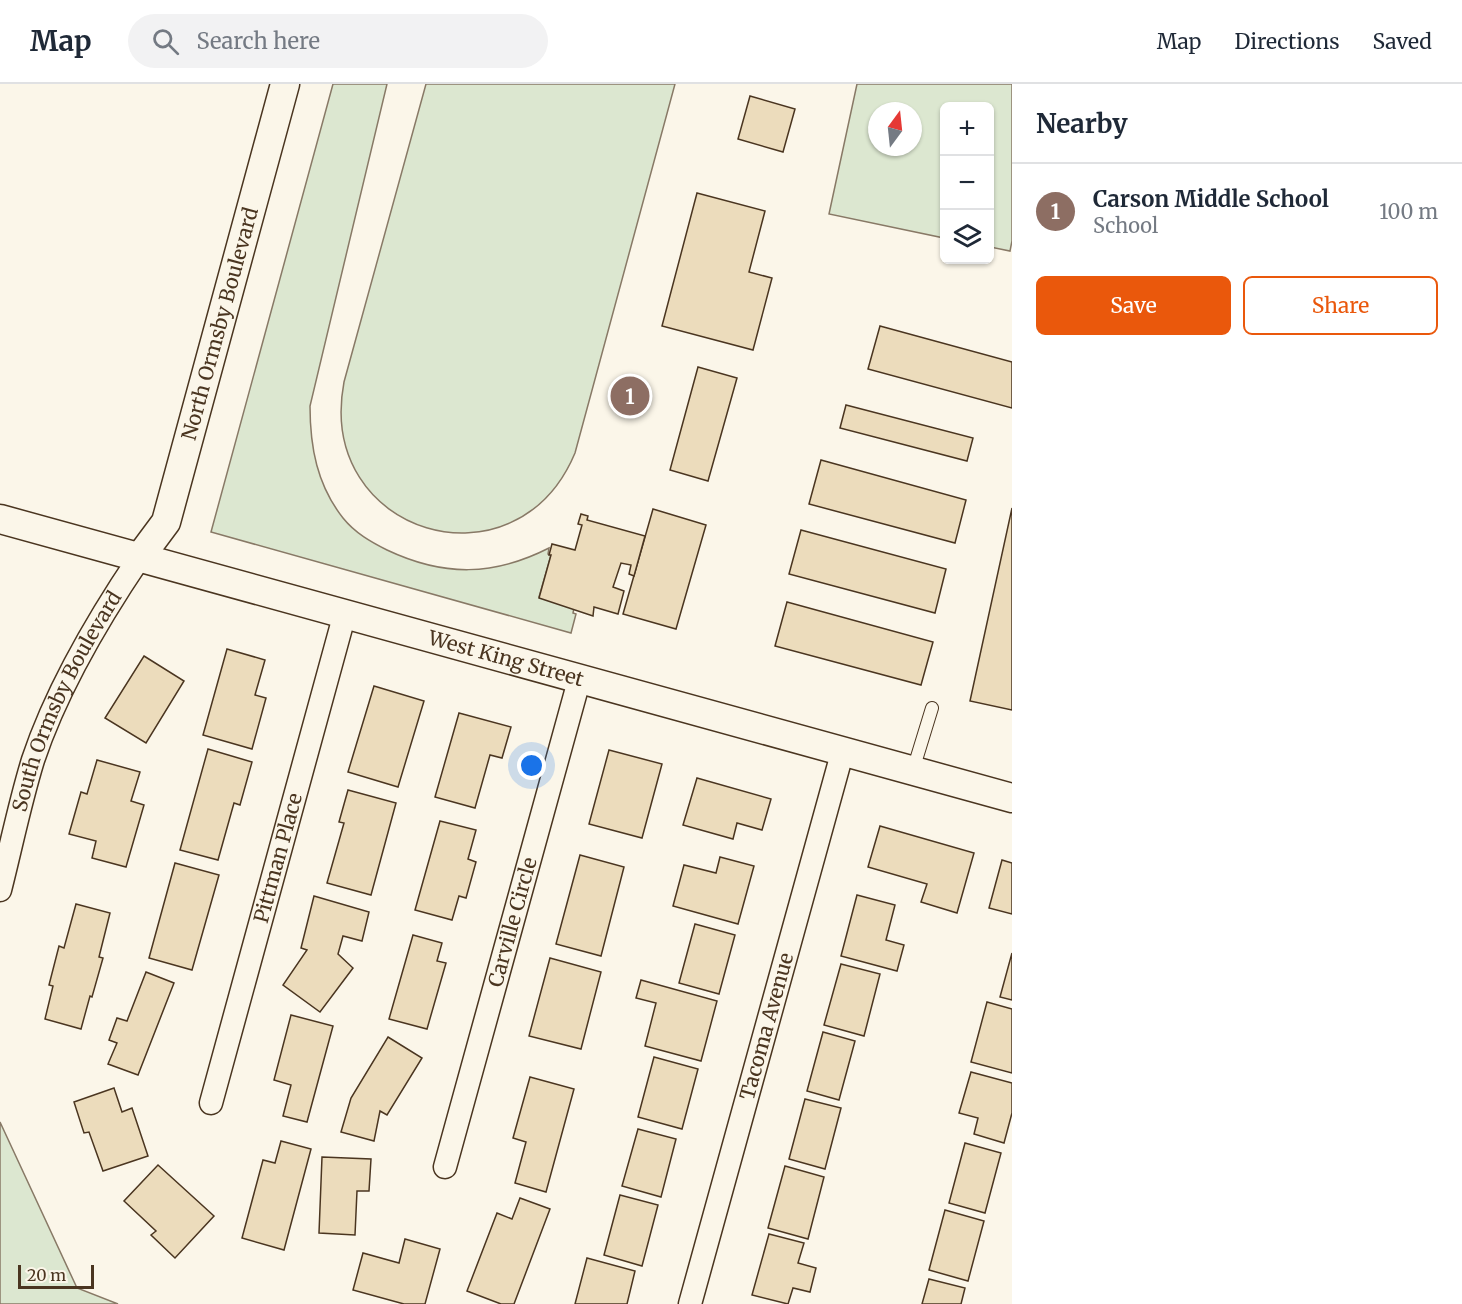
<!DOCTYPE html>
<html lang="en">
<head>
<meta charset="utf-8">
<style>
  :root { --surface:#fff; --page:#f2f2f3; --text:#1f2937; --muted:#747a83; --line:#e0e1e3; --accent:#ea580c }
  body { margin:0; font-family:Merriweather,serif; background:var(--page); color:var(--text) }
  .controls { position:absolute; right:18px; top:18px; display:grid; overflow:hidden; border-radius:9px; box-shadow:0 2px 4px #0004 }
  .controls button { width:54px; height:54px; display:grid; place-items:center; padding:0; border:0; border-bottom:2px solid var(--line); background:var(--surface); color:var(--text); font:30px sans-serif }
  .compass { position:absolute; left:868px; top:18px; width:54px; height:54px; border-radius:50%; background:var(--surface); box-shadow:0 2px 4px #0004; rotate:15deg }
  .scale { position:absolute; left:18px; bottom:15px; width:76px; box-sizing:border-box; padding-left:6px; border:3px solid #4a3520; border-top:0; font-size:16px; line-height:21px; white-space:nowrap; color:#4a3520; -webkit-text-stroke:4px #fbf6e9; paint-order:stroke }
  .you { position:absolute; left:532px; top:682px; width:21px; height:21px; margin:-15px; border:4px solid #fff; border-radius:50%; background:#1a73e8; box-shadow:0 0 0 9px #1a73e833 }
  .badge { display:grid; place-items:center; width:39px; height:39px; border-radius:50%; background:var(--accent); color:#fff; font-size:20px; font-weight:700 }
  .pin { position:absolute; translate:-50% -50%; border:3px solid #fff; box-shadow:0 2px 6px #0006 }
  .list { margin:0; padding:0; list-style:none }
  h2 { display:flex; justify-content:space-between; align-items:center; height:78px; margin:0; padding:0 24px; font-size:26px }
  h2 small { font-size:20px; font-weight:400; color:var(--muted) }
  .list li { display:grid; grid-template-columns:39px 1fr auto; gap:18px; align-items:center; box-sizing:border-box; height:96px; padding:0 24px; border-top:2px solid var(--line) }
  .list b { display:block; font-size:22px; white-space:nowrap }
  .list p { margin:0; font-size:20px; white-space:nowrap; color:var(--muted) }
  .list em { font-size:20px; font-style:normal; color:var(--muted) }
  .actions { display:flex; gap:12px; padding:18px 24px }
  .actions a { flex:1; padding:14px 0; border:2px solid var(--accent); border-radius:9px; text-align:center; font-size:21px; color:var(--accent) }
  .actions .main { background:var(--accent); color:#fff }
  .icon { flex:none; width:33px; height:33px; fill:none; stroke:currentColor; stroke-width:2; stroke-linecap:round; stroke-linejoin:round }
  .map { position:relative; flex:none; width:1012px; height:1220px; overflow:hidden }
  header { display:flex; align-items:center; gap:36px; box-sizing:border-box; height:84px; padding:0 30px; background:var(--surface); border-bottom:2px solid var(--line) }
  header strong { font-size:28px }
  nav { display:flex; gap:33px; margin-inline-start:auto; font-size:21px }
  .search { width:420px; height:54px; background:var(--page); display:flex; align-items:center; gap:15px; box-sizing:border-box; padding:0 21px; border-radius:33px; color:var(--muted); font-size:22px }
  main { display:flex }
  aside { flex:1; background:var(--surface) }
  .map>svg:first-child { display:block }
  .green { fill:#dce7d0; stroke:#887966; stroke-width:1.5; fill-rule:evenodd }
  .building { fill:#ecdcbc; stroke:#4a3520; stroke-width:1.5 }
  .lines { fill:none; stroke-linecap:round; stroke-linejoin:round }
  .service-casing { stroke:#4a3520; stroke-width:14 }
  .minor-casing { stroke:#4a3520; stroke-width:25 }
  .tertiary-casing { stroke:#4a3520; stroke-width:31 }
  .service { stroke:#fbf6e9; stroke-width:12 }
  .minor { stroke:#fbf6e9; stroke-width:22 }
  .tertiary { stroke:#fbf6e9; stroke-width:28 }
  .labels { text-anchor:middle; stroke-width:4.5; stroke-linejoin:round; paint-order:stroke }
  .street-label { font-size:20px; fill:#4a3520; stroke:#fbf6e9 }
</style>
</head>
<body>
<header>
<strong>Map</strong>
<div class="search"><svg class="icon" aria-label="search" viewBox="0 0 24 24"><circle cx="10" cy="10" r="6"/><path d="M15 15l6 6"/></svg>Search here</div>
<nav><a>Map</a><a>Directions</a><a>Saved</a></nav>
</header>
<main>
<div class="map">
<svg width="1012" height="1220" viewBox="0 0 1012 1220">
  <rect width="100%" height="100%" fill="#fbf6e9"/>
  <g class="green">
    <path d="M333,0H387L310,322C310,363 317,401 343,434C355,449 371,458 387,466C444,493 494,492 549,464L548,470L551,471L539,513L574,524L573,529L576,530L571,549L211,448Z"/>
    <path d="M426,0H675L575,369C516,510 315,451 344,298Z"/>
    <path d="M857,0H1012V157L1010,167L990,163V22H944V154L829,130ZM877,27H913V63H877Z"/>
    <polygon points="0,1038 77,1204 118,1220 0,1220"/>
  </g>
  <g class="building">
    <polygon points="750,12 795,25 783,68 738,55"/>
    <polygon points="697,109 765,127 749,188 772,194 753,266 662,242"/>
    <polygon points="880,242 1012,278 1012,324 868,285"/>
    <polygon points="698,283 737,294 708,397 670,386"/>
    <polygon points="846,321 973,354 967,377 840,344"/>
    <polygon points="821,376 966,416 955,459 809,420"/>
    <polygon points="1012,424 1012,626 970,617"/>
    <polygon points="653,425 706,441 676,545 623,530"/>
    <polygon points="581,430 588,432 587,436 645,452 634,492 629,490 631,481 621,479 613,503 624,507 618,530 594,523 593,532 539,514 551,471 549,471 552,460 575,466 582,441 578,440"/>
    <polygon points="801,446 946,485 935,529 789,490"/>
    <polygon points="787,518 933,558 921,601 775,562"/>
    <polygon points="227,565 265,576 255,611 266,614 252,665 203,651"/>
    <polygon points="144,572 184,597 146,659 105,634"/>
    <polygon points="374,602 424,617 398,703 348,688"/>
    <polygon points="459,629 511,643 502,674 490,671 475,724 435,713"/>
    <polygon points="208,665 252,678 240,721 234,719 218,776 180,766"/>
    <polygon points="609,666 662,680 642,754 589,740"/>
    <polygon points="97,676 140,688 131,717 144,721 126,783 92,774 96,757 69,750 81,708 87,710"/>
    <polygon points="697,694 771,715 762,746 737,739 733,755 683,741"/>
    <polygon points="348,706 396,719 371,811 327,799 344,739 339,738"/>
    <polygon points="440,737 476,746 468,775 476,778 466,814 459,812 452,836 415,826"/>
    <polygon points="880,742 974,769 957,829 921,818 927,800 868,783"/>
    <polygon points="580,771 624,783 601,872 556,860"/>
    <polygon points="720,773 754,782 738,840 673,822 684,781 716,789"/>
    <polygon points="1002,776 1012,779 1012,830 989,824"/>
    <polygon points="175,779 219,791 192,886 149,874"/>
    <polygon points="857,811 895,821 886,856 904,861 897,887 841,872"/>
    <polygon points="314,812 369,828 362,857 343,852 338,870 353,884 320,928 283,901 307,866 301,864"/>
    <polygon points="76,820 110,829 99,873 103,874 92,913 90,912 81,945 45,935 53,902 49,901 59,862 64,864"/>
    <polygon points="695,840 735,851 719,910 679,899"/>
    <polygon points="413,851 442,859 437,877 446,879 427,945 389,935"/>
    <polygon points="1012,869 1012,916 1000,913"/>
    <polygon points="550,874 601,888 581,965 529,952"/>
    <polygon points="841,880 880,890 864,952 824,941"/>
    <polygon points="146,888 174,899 138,991 108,980 117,959 109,956 117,934 127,937"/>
    <polygon points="641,896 717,917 701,977 645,962 656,919 636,914"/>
    <polygon points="987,918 1012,925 1012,989 971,978"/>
    <polygon points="291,931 333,942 307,1038 283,1032 291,1001 274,996"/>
    <polygon points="823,948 855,957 839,1016 807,1007"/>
    <polygon points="388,953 422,974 387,1031 380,1027 374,1057 341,1048 351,1014"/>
    <polygon points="654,973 698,985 682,1045 638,1033"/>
    <polygon points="971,988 1012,999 1012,1029 1004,1059 974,1050 978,1034 959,1029"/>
    <polygon points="530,993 574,1005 546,1108 515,1099 526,1058 513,1054"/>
    <polygon points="114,1004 122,1028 132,1024 148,1072 103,1087 89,1048 84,1049 74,1018"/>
    <polygon points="805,1015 841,1024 825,1085 789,1075"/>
    <polygon points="638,1045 676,1055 661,1113 622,1102"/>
    <polygon points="281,1057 311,1065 284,1166 242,1154 263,1076 275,1079"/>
    <polygon points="965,1059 1001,1069 985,1129 949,1119"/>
    <polygon points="322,1073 371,1075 369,1107 357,1107 355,1151 319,1149"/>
    <polygon points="158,1081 214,1132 175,1174 151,1151 156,1147 124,1117"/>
    <polygon points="785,1082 824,1093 808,1155 768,1144"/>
    <polygon points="620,1111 658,1121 642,1182 604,1171"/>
    <polygon points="520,1114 550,1125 514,1220 501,1220 467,1207 497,1129 512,1135"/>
    <polygon points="945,1126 984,1137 968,1197 929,1186"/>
    <polygon points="769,1150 804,1159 798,1179 816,1184 810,1208 793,1204 788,1220 752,1211"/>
    <polygon points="405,1155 440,1165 425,1220 404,1220 353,1206 363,1169 399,1179"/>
    <polygon points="587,1174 635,1187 627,1220 575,1220"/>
    <polygon points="929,1195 965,1204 961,1220 922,1220"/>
  </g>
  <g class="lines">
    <defs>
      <polyline id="service" points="913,686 932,624"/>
      <g id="minor">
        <path id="s1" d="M0,806C11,763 20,718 33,676C57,604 98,535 140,473"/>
        <path id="s2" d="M211,1019L345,529"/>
        <path id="s3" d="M445,1083L580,593"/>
        <path id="s4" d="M690,1220L843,666"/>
      </g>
      <g id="tertiary">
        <path id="s5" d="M0,435L1012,714"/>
        <path id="s6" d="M140,473L166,438L285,0"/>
      </g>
    </defs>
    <use href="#service" class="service-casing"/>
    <use href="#minor" class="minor-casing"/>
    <use href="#tertiary" class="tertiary-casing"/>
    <use href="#service" class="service"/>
    <use href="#minor" class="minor"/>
    <use href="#tertiary" class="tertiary"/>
  </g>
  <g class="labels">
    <g class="street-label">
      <text dy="7" stroke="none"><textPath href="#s6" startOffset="249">North Ormsby Boulevard</textPath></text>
      <text dy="7" stroke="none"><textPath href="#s5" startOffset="525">West King Street</textPath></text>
      <text dy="7" stroke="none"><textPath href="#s1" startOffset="201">South Ormsby Boulevard</textPath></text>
      <text dy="7" stroke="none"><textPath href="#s2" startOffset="254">Pittman Place</textPath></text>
      <text dy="7" stroke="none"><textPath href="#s3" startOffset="254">Carville Circle</textPath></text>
      <text dy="7" stroke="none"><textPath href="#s4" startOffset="288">Tacoma Avenue</textPath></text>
    </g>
  </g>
</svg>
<div class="controls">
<button>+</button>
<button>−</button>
<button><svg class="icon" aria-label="layers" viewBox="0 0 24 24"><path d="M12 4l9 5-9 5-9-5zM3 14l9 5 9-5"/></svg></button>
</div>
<svg class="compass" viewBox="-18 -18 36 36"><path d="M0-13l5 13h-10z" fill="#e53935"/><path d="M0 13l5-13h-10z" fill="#747a83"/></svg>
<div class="scale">20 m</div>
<div class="you"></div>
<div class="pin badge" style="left:630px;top:312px;background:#8d6e63">1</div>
</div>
<aside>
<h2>Nearby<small></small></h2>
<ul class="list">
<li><span class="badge" style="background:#8d6e63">1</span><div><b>Carson Middle School</b><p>School</p></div><em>100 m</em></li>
</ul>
<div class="actions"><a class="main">Save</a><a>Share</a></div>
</aside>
</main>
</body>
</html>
